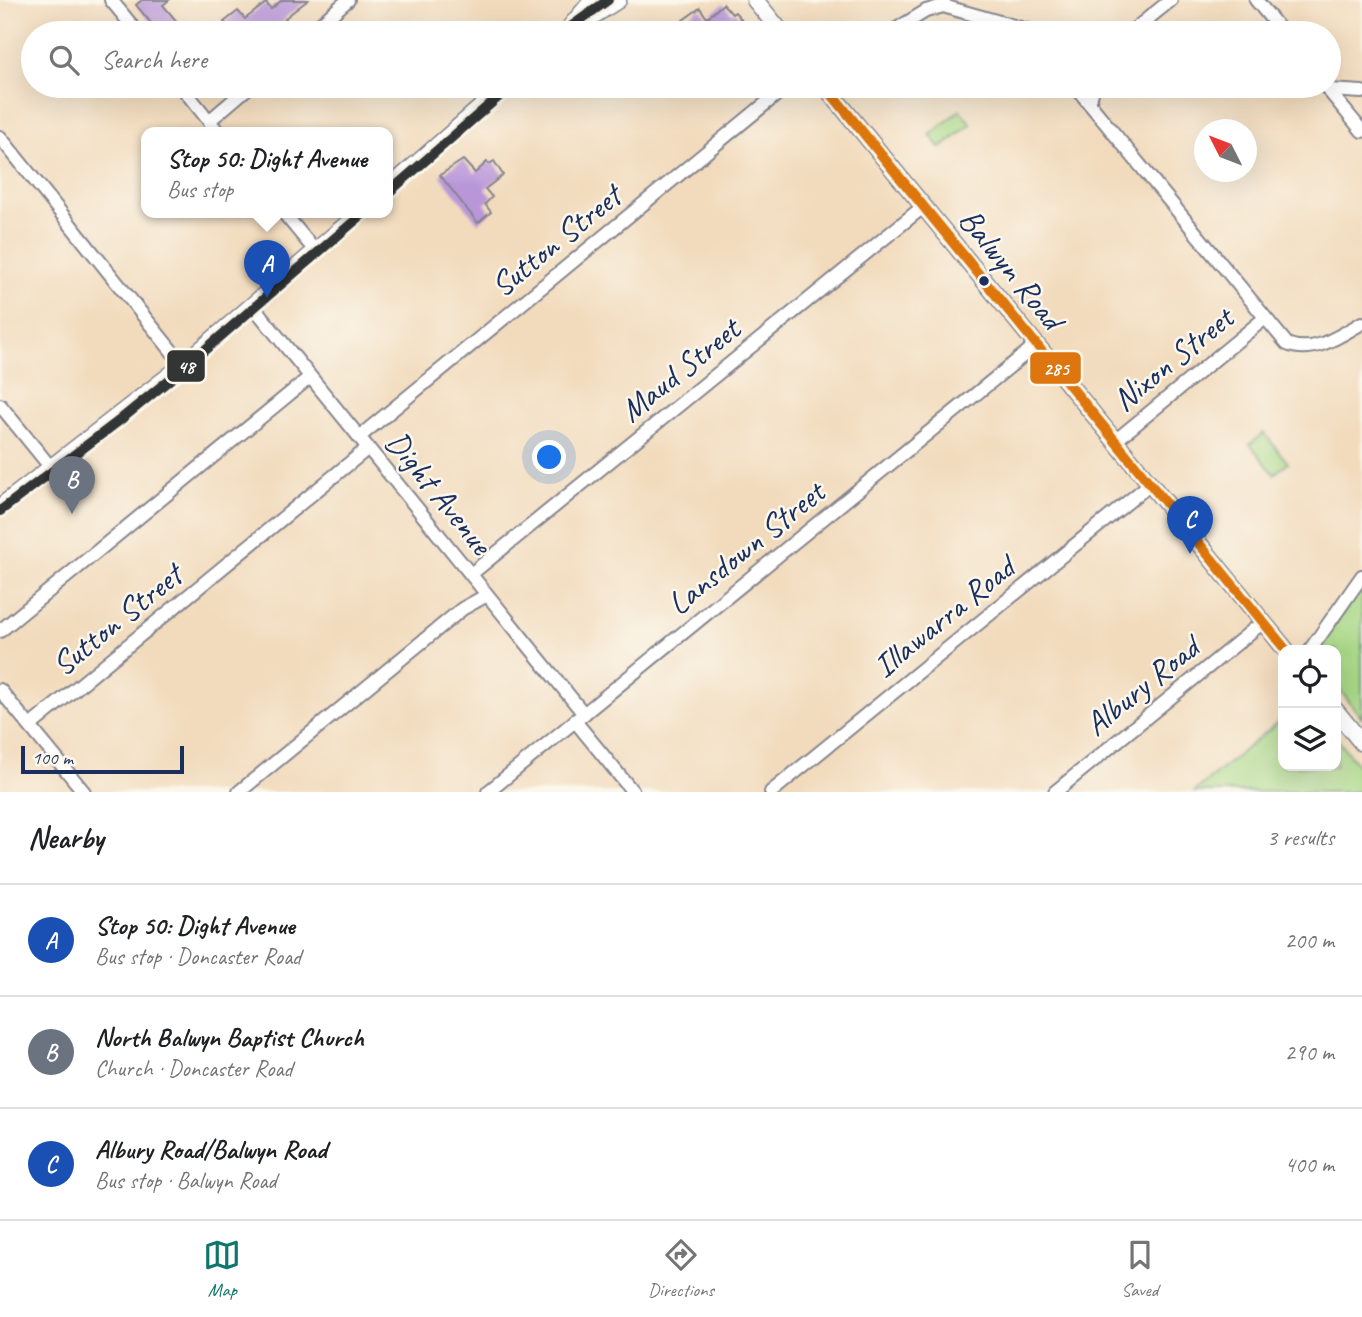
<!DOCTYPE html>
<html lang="en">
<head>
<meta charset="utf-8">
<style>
  :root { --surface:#fff; --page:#f2f2f2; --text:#202124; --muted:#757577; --line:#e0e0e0; --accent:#0f766e }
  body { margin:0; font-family:Caveat,sans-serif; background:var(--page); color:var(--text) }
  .controls { position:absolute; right:21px; bottom:21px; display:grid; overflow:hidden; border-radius:14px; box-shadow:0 7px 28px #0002 }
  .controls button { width:63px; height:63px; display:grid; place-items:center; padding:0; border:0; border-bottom:2px solid var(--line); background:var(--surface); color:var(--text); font:35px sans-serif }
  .compass { position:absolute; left:1194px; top:119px; width:63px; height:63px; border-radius:50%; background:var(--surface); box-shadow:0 7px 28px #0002; rotate:312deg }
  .scale { position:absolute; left:21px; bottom:18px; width:163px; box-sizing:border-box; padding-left:7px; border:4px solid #1b2f5e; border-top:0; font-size:19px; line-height:24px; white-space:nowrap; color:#1b2f5e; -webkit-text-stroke:5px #fbf7ec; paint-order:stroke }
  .you { position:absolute; left:550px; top:458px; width:24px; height:24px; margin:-18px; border:5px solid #fff; border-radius:50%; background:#1a73e8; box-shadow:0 0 0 10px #1a73e833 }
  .badge { display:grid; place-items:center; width:46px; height:46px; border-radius:50%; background:var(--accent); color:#fff; font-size:23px; font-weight:700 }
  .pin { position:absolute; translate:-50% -58px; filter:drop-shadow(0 2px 4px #0008) }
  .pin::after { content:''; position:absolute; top:37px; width:24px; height:21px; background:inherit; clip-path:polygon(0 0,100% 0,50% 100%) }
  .popup { position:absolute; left:141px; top:127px; width:252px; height:91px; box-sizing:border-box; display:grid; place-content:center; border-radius:14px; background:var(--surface); filter:drop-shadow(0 2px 5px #0005); font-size:23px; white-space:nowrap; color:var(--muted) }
  .popup b { font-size:26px; color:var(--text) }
  .popup::after { content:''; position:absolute; left:50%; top:100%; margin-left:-14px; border:14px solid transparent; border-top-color:var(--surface) }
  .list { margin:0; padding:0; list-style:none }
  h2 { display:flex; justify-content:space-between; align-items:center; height:91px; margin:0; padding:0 28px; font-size:30px }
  h2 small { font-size:23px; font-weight:400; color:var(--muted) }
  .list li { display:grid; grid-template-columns:46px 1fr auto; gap:21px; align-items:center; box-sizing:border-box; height:112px; padding:0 28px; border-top:2px solid var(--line) }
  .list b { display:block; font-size:26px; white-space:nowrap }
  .list p { margin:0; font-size:23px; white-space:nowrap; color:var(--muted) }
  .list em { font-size:23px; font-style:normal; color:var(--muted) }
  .icon { flex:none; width:38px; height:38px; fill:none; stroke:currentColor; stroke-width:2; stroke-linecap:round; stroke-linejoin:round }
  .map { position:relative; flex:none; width:1362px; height:792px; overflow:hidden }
  .search { position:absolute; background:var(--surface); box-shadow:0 7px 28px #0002; left:21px; right:21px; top:21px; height:77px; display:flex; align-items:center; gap:18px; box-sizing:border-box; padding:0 24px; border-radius:38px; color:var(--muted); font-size:26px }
  .sheet { height:427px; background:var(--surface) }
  nav { display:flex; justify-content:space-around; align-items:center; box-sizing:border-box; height:98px; border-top:2px solid var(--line); background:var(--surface); font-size:19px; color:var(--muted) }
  nav a { display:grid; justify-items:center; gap:4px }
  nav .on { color:var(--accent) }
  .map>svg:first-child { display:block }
  .green { fill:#a7d785; stroke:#618372; stroke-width:2 }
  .building { fill:#b996d8 }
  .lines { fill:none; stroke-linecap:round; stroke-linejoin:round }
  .minor-casing { stroke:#86858e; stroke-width:16 }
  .major-casing { stroke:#86858e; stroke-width:19 }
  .minor { stroke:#fff; stroke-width:12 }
  .major { stroke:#fff; stroke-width:16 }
  .bus-1-casing { stroke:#fbf7ec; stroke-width:16 }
  .bus-1 { stroke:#dd760e; stroke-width:10 }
  .tram-1-casing { stroke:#fbf7ec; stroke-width:16 }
  .tram-1 { stroke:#333434; stroke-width:10 }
  .bus-dot { fill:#1b2f5e; stroke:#fbf7ec; stroke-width:2.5 }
  .labels { text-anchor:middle; stroke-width:5; stroke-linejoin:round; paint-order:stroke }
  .street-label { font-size:33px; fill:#1b2f5e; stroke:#fbf7ec }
  .line-badge { stroke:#fbf7ec; stroke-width:2.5 }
  .badge-label { font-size:19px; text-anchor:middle; font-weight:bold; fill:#fff }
</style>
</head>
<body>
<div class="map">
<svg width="1362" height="792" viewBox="0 0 1362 792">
  <rect width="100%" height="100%" fill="#fbf7ec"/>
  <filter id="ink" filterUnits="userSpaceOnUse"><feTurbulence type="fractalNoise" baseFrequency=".0143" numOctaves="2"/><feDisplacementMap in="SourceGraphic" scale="14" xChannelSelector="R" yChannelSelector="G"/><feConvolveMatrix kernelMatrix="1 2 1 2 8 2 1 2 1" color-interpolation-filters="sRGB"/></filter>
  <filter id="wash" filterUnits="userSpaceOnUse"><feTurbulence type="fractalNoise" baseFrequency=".00686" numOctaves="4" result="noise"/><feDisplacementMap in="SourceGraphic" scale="28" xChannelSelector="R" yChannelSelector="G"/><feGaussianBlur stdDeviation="1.57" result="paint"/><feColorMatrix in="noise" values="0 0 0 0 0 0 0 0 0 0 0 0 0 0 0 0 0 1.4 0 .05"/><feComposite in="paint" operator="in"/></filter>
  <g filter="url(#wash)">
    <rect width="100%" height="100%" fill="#f2dbbd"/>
    <g class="green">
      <polygon points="960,110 971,124 941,148 930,135"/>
      <polygon points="1264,433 1288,463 1274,474 1250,444"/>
      <polygon points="1362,586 1362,718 1336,685 1336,650 1317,650"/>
      <polygon points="1283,718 1283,766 1336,766 1336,738 1362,770 1362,792 1194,792"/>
    </g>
    <g id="blocks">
      <g class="building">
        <polygon points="142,0 169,0 163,5 179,24 168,33 159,33 136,5"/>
        <polygon points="282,0 308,0 285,18 286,19 271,33 217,33 227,25 224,22 238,11 245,19 266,3 271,9"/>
        <polygon points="723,4 732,14 735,12 741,19 725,31 719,23 704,33 692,33 683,20 700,8 707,18"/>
        <polygon points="463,160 475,173 487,162 489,164 494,161 503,175 485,189 492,197 485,204 491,212 478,223 440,175"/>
      </g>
    </g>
  </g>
  <g filter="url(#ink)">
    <use href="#blocks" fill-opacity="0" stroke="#86858e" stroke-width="2"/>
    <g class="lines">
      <defs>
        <g id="minor">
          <polyline points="111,0 138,33"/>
          <polyline points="1256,0 1283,33"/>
          <polyline points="310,33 348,0"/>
          <polyline points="890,33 926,11 943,6 1038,33"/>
          <polyline points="1130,33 1171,0"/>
          <polyline points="181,86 218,132"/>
          <path d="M1075,86L1287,344C1313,355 1340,336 1362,323"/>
          <polyline points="1325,86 1362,131"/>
          <polyline points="1329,90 1362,92"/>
          <polyline points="1089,103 1094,86"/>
          <polyline points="209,121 250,86"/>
          <polyline points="0,137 183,365"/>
          <polyline points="283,212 316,252"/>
          <polyline points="253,306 584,714"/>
          <polyline points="0,405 52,469"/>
          <polyline points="359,437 787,86"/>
          <polyline points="1115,441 1265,318"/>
          <polyline points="471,574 924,206"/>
          <polyline points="0,631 310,377"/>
          <polyline points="1310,650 1362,576"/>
          <polyline points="0,690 84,792"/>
          <polyline points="575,721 633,792"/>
          <polyline points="30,726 368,448"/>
          <polyline points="239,792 462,609 487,595"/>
          <polyline points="488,792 1036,345"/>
          <polyline points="771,792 1150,484"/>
          <polyline points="1055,792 1263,622"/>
        </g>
        <g id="major">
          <polyline points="755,0 782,33"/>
          <polyline points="571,26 593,0"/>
          <polyline points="566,33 618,0"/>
          <polyline points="825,86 1286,650"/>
          <polyline points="388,189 505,86"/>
          <polyline points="0,507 183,365 361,212"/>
          <polyline points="1336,711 1362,743"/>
        </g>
      </defs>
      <use href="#minor" class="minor-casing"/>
      <use href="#major" class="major-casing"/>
      <use href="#minor" class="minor"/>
      <use href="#major" class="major"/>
      <defs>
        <polyline id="bus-1" points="825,86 1286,650"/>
      </defs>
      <use href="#bus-1" class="bus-1-casing"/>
      <use href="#bus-1" class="bus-1"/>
      <defs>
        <g id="tram-1">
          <polyline points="562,33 608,0"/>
          <polyline points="388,193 511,86"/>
          <polyline points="0,511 120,420 185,367 365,212"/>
        </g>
      </defs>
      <use href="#tram-1" class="tram-1-casing"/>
      <use href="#tram-1" class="tram-1"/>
    </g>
  </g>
  <circle class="bus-dot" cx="984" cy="281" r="6"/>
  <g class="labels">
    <g class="street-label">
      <text transform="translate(555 240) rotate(-39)" y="12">Sutton Street</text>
      <text transform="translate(1012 268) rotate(51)" y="12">Balwyn Road</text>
      <text transform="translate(1172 358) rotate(-39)" y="12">Nixon Street</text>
      <text transform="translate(679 369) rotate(-39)" y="12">Maud Street</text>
      <text transform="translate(440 492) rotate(51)" y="12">Dight Avenue</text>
      <text transform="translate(745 547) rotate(-39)" y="12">Lansdown Street</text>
      <text transform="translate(943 616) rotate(-39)" y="12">Illawarra Road</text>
      <text transform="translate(116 619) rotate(-39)" y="12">Sutton Street</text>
      <text transform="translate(1141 685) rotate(-39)" y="12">Albury Road</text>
    </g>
  </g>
  <g class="line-badge">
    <rect x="166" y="349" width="40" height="34" rx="7" fill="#333434"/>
    <rect x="1029" y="351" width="53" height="34" rx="7" fill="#dd760e"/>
  </g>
  <g class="badge-label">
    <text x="186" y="373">48</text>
    <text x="1056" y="375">285</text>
  </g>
</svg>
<div class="controls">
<button><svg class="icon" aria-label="locate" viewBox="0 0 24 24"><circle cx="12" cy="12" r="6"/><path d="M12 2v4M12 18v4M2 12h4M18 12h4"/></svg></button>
<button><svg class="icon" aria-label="layers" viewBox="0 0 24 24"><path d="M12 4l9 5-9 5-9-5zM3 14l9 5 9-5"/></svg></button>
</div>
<svg class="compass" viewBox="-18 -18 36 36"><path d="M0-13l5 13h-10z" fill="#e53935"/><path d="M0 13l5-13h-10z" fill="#757577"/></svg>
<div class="scale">100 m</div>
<div class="you"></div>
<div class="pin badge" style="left:267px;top:298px;background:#1a4fb4">A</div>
<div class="popup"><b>Stop 50: Dight Avenue</b>Bus stop</div>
<div class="pin badge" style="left:72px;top:514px;background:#6b7280">B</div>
<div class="pin badge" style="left:1190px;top:554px;background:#1a4fb4">C</div>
<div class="search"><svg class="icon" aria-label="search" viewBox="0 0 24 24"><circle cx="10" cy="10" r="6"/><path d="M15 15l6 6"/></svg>Search here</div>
</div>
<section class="sheet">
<h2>Nearby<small>3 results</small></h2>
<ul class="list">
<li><span class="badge" style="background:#1a4fb4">A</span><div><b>Stop 50: Dight Avenue</b><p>Bus stop · Doncaster Road</p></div><em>200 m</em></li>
<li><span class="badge" style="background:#6b7280">B</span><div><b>North Balwyn Baptist Church</b><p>Church · Doncaster Road</p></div><em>290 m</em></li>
<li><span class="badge" style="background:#1a4fb4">C</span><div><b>Albury Road/Balwyn Road</b><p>Bus stop · Balwyn Road</p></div><em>400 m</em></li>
</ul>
</section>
<nav>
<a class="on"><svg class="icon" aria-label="map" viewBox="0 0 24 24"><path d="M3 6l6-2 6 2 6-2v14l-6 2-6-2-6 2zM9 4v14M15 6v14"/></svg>Map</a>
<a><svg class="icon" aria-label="directions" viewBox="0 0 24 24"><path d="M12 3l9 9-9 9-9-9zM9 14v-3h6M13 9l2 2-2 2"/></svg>Directions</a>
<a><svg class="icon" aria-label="saved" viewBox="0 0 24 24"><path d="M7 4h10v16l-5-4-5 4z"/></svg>Saved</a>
</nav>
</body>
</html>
